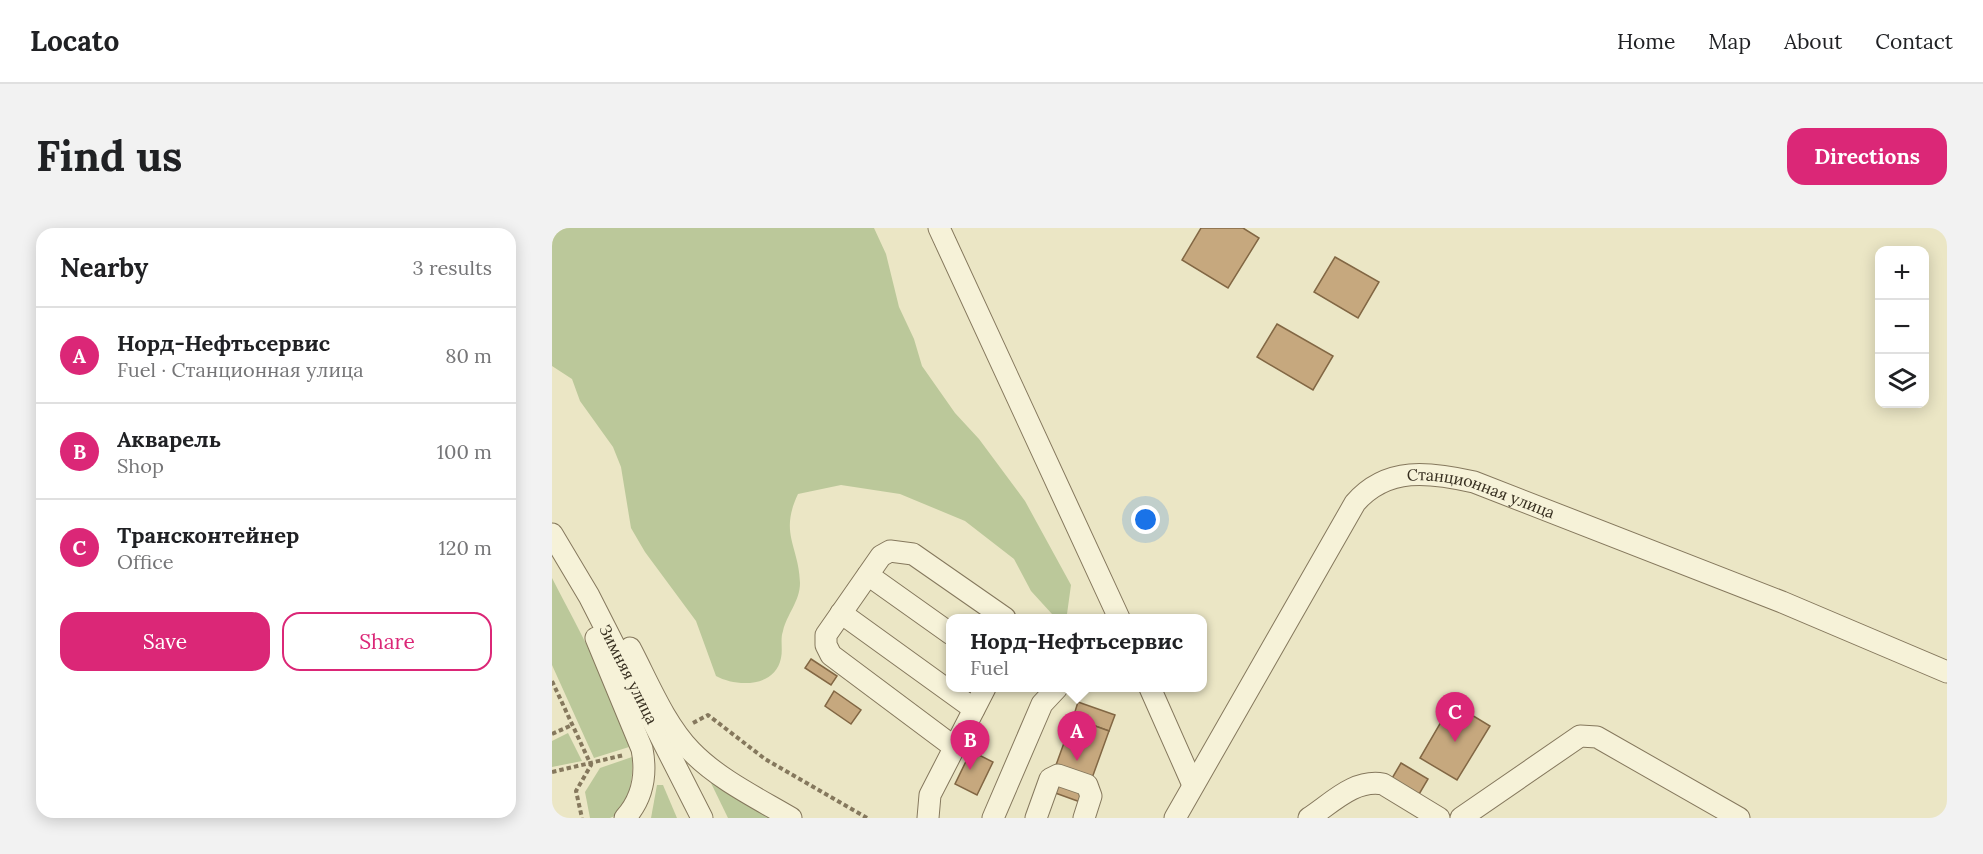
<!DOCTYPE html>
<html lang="en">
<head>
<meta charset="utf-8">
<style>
  :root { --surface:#fff; --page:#f2f2f2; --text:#202124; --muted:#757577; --line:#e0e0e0; --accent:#db2777 }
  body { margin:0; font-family:Lora,serif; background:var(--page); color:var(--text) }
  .controls { position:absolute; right:18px; top:18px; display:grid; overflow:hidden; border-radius:12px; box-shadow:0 3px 15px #0003 }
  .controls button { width:54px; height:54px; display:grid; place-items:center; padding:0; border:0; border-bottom:2px solid var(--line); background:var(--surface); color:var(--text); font:30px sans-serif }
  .you { position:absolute; left:594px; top:292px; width:21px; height:21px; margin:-15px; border:4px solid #fff; border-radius:50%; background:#1a73e8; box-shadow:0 0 0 9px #1a73e833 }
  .badge { display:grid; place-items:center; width:39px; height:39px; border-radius:50%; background:var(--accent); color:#fff; font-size:20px; font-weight:700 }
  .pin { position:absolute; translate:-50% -50px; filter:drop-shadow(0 2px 3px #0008) }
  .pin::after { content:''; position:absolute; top:32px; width:21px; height:18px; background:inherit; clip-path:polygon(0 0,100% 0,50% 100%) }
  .popup { position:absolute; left:394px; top:386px; width:261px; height:78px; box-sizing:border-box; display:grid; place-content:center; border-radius:12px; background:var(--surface); filter:drop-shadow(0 2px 4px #0005); font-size:20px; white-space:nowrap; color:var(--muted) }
  .popup b { font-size:22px; color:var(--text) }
  .popup::after { content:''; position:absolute; left:50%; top:100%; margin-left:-12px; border:12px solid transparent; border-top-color:var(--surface) }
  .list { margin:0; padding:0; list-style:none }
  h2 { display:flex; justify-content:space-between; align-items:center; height:78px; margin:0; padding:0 24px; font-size:26px }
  h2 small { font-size:20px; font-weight:400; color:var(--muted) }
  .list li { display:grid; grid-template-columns:39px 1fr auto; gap:18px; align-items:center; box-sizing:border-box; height:96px; padding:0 24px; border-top:2px solid var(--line) }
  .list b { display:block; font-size:22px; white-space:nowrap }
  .list p { margin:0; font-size:20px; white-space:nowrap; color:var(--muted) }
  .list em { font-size:20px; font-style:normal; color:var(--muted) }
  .actions { display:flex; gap:12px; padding:18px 24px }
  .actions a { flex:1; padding:14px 0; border:2px solid var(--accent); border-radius:18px; text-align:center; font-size:21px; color:var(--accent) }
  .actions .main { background:var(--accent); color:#fff }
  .icon { flex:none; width:33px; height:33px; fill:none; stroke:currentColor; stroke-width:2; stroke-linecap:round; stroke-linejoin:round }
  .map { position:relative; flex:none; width:1395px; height:590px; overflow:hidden; border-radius:18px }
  header { display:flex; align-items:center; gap:36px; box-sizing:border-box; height:84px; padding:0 30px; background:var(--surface); border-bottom:2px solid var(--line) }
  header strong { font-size:28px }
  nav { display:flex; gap:33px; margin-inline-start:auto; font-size:21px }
  .intro { display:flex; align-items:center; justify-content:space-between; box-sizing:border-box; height:144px; padding:0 36px }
  h1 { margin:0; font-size:42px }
  .button { padding:15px 27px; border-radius:18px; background:var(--accent); color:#fff; font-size:21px; font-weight:700 }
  main { display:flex; gap:36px; padding:0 36px }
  aside { flex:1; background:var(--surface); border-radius:18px; box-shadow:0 3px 15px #0003 }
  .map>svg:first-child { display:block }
  .green { fill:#bbc89a }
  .building { fill:#c6a87e; stroke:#826744; stroke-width:1.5 }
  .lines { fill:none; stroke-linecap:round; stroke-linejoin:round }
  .minor-casing { stroke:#85785d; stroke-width:23 }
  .path { stroke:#85785d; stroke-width:4; stroke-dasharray:4.5 3; stroke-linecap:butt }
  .minor { stroke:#f6f2d8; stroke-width:21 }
  .labels { text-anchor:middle; stroke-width:4.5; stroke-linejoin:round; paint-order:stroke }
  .street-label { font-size:16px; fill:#362e1f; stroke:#f3efd4 }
</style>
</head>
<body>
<header>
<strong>Locato</strong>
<nav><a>Home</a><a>Map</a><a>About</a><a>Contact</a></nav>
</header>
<div class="intro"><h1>Find us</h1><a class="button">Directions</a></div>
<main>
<aside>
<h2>Nearby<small>3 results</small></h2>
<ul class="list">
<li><span class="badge">A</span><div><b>Норд-Нефтьсервис</b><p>Fuel · Станционная улица</p></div><em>80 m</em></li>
<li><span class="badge">B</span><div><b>Акварель</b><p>Shop</p></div><em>100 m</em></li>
<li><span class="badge">C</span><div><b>Трансконтейнер</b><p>Office</p></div><em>120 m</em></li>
</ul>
<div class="actions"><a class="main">Save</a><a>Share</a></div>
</aside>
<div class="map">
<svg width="1395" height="590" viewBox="0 0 1395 590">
  <rect width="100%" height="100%" fill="#ebe6c5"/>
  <g class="green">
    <path d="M0,0H322L334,26L347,79L362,111L370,138L403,185L427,211L473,273L519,357L515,386H500L479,363L462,331L413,293L348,266L289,257L246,266C227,306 247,318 248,355C248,373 235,386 231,403C228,411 231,421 229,430C223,460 184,459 164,448L144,393L93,324L79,300L69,239L61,219L28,173L20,151L0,138Z"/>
    <path d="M0,350C28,404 60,461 77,519L42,530L0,437Z"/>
    <polygon points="16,505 30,533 0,539 0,513"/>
    <path d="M80,529C82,545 77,585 58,590C52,590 44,590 38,590L33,564L48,540Z"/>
    <polygon points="163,553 223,590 176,590 159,555"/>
    <polygon points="105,557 111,557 125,590 99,590"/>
  </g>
  <g class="building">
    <polygon points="649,0 691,0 707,10 676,60 630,32"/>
    <polygon points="783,29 827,54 806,90 762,64"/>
    <polygon points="725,96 781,128 761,162 705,129"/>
    <polygon points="259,431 285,448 279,457 253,440"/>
    <polygon points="282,463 309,482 299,496 273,478"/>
    <polygon points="526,474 563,487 557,503 521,490"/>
    <polygon points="900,475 938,498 905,552 868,530"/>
    <polygon points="521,490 557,503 531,575 495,562"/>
    <polygon points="419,523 441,534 425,567 403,556"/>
    <polygon points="849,535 876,551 866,568 839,552"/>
  </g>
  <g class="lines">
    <defs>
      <g id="minor">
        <polyline points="387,0 567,390"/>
        <path id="s1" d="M0,306L37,368L150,590"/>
        <polyline points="316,347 399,406"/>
        <polyline points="289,385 422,481"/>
        <path d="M44,410L90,521C95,547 91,570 73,590"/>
        <path d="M78,420C96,454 112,495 139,523C166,551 205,570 239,590"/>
        <polyline points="598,460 641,557"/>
        <polyline points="402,519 279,427 274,417 274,407 329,328 338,323 361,326 453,390"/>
        <polyline points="376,590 378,567 433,460"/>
        <polyline points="441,590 490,476 505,460"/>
        <polyline points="484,590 498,551 506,547 535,557 539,568 532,590"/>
        <path id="s2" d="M623,590L803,275C835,238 878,244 922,254L1230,374L1395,444"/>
        <path d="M757,590C780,575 802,551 831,556L887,590"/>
        <polyline points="909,590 1028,508 1045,509 1187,590"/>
      </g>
    </defs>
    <use href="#minor" class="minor-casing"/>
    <g class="path">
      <polyline points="0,453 39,537 24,563 30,590"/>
      <polyline points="141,495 156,487 213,531 315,590"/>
      <polyline points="0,506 20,497"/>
      <polyline points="0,544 72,527"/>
    </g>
    <use href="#minor" class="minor"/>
  </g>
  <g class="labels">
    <g class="street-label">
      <text dy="6" stroke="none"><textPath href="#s2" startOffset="500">Станционная улица</textPath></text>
      <text dy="6" stroke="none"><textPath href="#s1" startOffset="160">Зимняя улица</textPath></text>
    </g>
  </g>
</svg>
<div class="controls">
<button>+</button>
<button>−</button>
<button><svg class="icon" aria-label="layers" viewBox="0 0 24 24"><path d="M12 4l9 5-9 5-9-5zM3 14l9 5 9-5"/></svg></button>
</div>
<div class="you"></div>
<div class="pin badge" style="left:525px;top:533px">A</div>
<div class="popup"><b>Норд-Нефтьсервис</b>Fuel</div>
<div class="pin badge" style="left:418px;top:542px">B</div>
<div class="pin badge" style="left:903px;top:514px">C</div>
</div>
</main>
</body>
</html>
